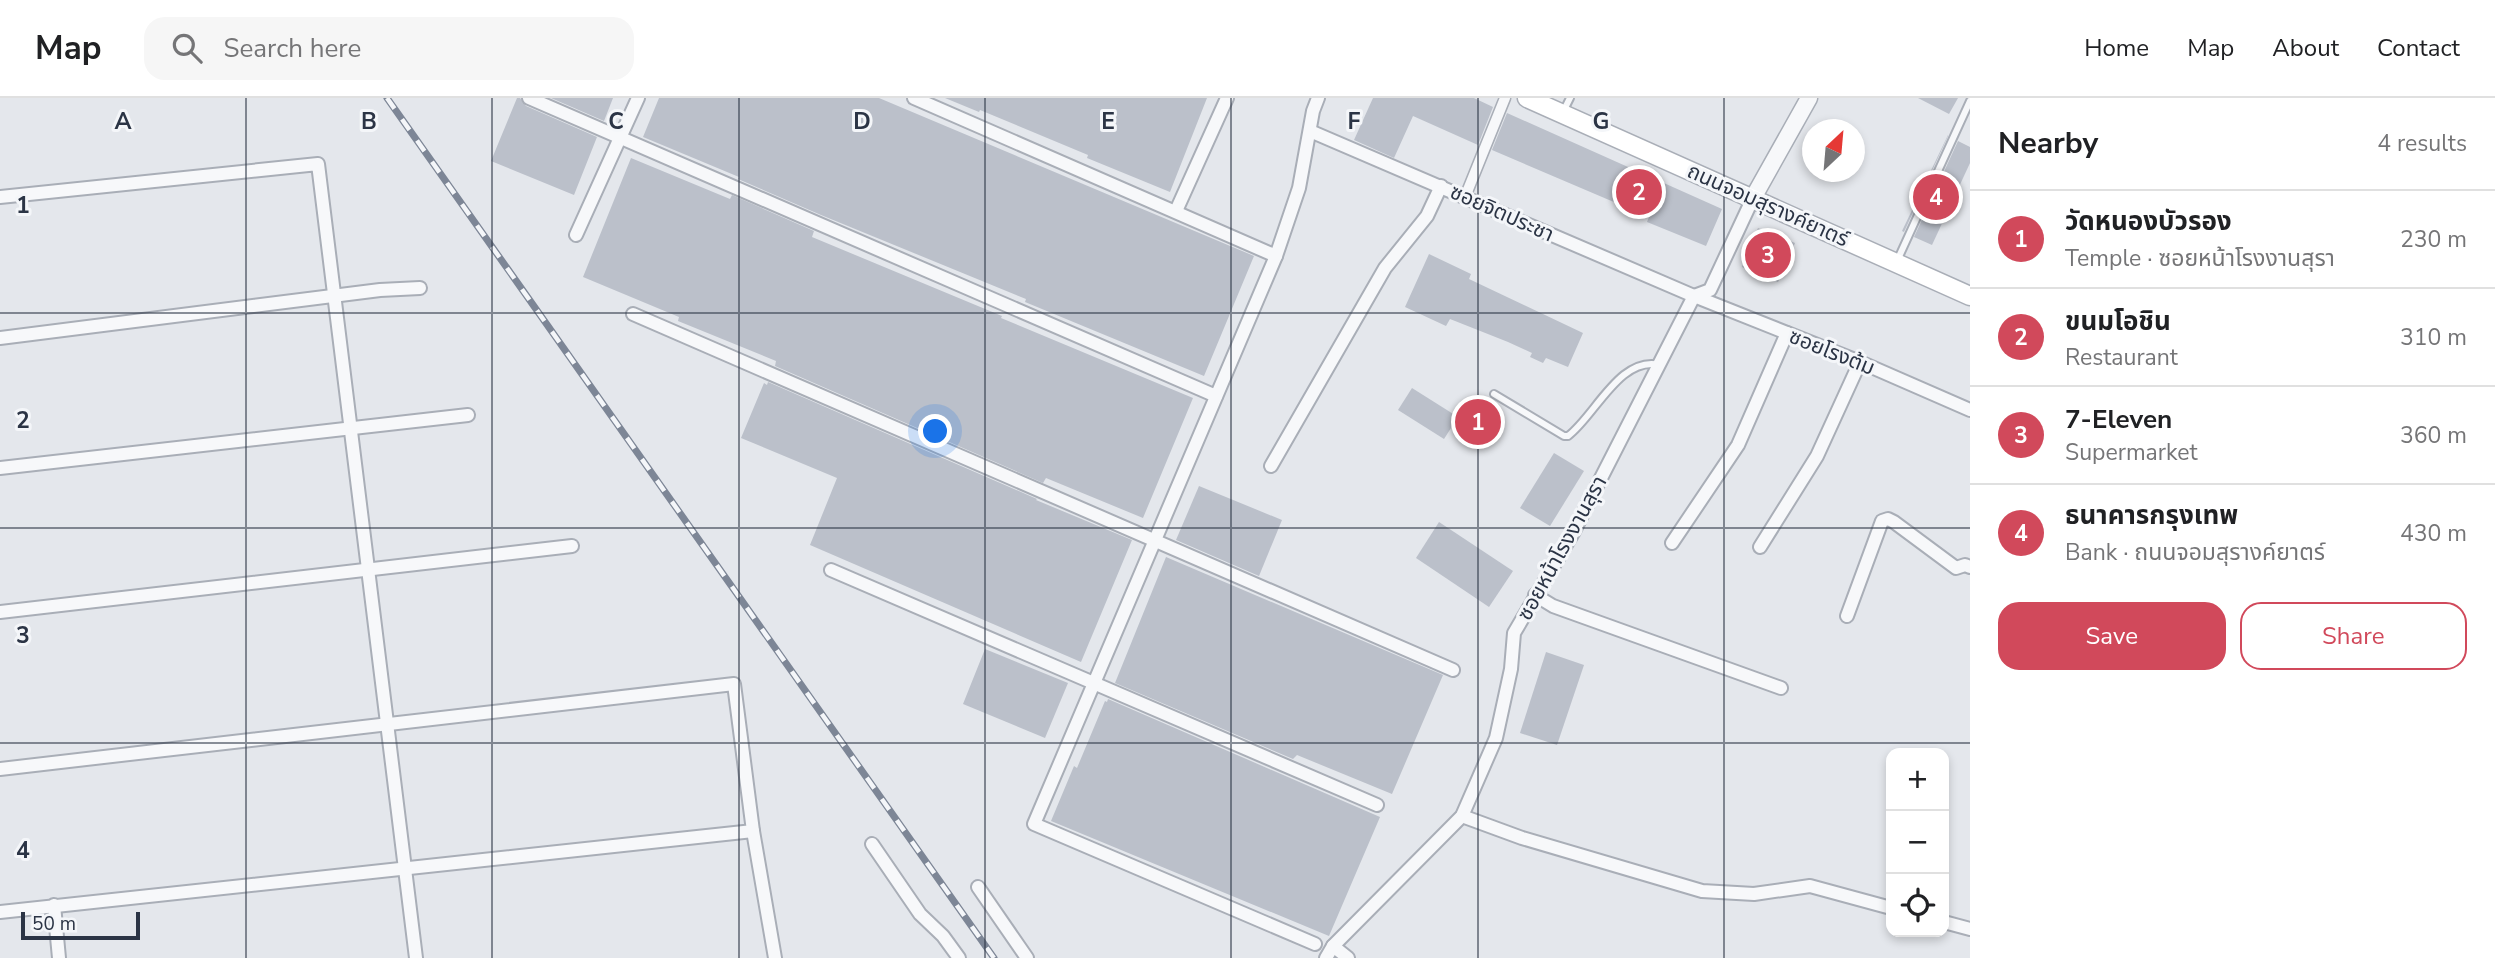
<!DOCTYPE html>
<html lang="en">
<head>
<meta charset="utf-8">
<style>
  :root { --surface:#fff; --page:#f6f6f6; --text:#202124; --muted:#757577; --line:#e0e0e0; --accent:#d1495b }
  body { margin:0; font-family:"Nunito Sans","Noto Sans Thai",sans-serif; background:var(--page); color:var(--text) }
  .controls { position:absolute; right:21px; bottom:21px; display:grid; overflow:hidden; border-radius:14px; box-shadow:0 4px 10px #0003 }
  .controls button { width:63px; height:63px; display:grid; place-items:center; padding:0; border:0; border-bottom:2px solid var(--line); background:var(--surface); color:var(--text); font:35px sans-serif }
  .compass { position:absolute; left:1802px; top:21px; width:63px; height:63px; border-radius:50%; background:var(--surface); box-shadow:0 4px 10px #0003; rotate:26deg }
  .scale { position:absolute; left:21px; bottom:18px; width:119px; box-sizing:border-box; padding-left:7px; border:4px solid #2b3445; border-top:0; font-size:19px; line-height:24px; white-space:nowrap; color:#2b3445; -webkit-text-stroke:5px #f4f6f9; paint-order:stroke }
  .you { position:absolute; left:936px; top:334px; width:24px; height:24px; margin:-18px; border:5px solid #fff; border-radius:50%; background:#1a73e8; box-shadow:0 0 0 10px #1a73e833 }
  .badge { display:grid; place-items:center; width:46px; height:46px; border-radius:50%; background:var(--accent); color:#fff; font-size:23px; font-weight:700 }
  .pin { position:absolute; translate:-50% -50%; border:4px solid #fff; box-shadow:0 2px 7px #0006 }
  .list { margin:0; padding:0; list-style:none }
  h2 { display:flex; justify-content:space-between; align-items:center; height:91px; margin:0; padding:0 28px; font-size:30px }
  h2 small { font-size:23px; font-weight:400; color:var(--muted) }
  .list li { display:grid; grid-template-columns:46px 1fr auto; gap:21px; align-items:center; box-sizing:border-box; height:98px; padding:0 28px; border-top:2px solid var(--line) }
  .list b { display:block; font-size:26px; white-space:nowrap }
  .list p { margin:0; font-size:23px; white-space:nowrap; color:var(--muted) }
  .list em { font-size:23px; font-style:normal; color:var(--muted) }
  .actions { display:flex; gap:14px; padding:21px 28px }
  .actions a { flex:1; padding:16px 0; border:2px solid var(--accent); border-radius:21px; text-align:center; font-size:24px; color:var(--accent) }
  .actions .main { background:var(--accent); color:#fff }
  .icon { flex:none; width:38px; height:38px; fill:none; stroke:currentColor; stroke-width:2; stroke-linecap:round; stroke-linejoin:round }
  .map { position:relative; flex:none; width:1970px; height:860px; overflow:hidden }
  header { display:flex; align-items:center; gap:42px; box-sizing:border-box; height:98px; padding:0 35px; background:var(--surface); border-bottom:2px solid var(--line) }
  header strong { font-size:33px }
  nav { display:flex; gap:38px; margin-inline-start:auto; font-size:24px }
  .search { width:490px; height:63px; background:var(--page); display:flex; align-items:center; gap:18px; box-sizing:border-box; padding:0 24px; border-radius:21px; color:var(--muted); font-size:26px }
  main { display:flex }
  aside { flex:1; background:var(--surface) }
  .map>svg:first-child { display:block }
  .building { fill:#bbc0ca }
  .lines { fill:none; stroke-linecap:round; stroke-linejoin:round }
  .service-casing { stroke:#a9aeb7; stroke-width:10 }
  .pedestrian-casing { stroke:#a9aeb7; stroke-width:13 }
  .minor-casing { stroke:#a9aeb7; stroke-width:16 }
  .tertiary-casing { stroke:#a9aeb7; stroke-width:19 }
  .secondary-casing { stroke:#a9aeb7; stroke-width:21 }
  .service { stroke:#f7f8fa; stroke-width:6 }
  .pedestrian { stroke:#f7f8fa; stroke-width:10 }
  .minor { stroke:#f7f8fa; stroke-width:12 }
  .tertiary { stroke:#f7f8fa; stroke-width:16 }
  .secondary { stroke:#fff; stroke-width:18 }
  .rail-casing { stroke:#7d8696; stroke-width:7 }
  .rail { stroke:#f4f6f9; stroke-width:4.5; stroke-dasharray:13; stroke-linecap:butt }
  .grid { fill:none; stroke:#2b3445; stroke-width:2; stroke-opacity:0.55 }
  .labels { text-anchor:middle; stroke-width:6; stroke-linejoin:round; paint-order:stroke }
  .street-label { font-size:21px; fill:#2b3445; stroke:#f4f6f9 }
  .grid-label { font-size:23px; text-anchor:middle; font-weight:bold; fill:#2b3445; stroke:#f4f6f9; stroke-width:6; stroke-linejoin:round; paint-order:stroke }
</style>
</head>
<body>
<header>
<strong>Map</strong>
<div class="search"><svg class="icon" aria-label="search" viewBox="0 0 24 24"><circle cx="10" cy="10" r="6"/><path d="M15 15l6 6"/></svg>Search here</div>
<nav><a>Home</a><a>Map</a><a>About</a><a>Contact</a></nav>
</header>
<main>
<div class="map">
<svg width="1970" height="860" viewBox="0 0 1970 860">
  <rect width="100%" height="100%" fill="#e4e7ec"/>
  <g class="building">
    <polygon points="517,0 520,0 526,8 597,39 574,97 491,63"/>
    <polygon points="551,0 613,0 604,23"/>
    <polygon points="659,0 879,0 1254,158 1204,278 1025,204 1026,201 821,117 738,81 739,79 643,39"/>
    <polygon points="945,0 1207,0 1170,94 1087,60 1088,57 980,12 979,14"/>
    <polygon points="1373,0 1474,0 1493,9 1478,47 1413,18 1394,60 1354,42"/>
    <polygon points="1918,0 1958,0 1949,16"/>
    <polygon points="1507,15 1722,111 1706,148 1647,124 1649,119 1492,52"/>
    <polygon points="1948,38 1904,134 1902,133 1948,37"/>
    <polygon points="1958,43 1970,49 1970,65 1932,147 1914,139"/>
    <polygon points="631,60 730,101 732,97 814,133 812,139 1002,218 1001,220 1193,300 1143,420 1046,380 1043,385 775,268 776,263 678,223 679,219 583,179"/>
    <polygon points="1758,130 1795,145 1778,184 1742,169"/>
    <polygon points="1429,156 1471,176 1469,181 1583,235 1568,269 1546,260 1543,265 1530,259 1532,255 1508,244 1450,221 1446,228 1405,209"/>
    <polygon points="768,284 1037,401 1036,402 1132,442 1081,564 810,447 837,380 741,340 764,285 767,287"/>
    <polygon points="1412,290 1458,319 1444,341 1398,312"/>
    <polygon points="1554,355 1584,373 1550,428 1520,410"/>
    <polygon points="1199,388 1282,422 1259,478 1176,442"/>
    <polygon points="1439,424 1513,473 1489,509 1416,460"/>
    <polygon points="1166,459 1443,577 1392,696 1297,657 1293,661 1115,585"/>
    <polygon points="985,551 1068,585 1045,640 963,606"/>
    <polygon points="1546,554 1584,567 1557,647 1520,635"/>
    <polygon points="1108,601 1380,719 1329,838 1051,723 1074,668 1077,670 1105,603 1107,604"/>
  </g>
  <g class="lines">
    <defs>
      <g id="service">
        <polyline points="1563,14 1570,0"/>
        <polyline points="1897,163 1970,3"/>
        <path d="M1494,296L1564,338H1568C1595,318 1620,257 1660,267"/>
      </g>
      <polyline id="pedestrian" points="1465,99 1505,0"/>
      <g id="minor">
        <polyline points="529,0 1216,298"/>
        <polyline points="914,0 1276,158"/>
        <polyline points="1310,33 1694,198 1860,264 1970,312"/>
        <polyline points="0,99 318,66 416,860"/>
        <polyline points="1176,113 1227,0"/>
        <polyline points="576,137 638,0"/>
        <polyline points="633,216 1453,572"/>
        <polyline points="0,240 380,192 420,190"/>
        <polyline points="1271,368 1385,170 1427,118 1441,88"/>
        <polyline points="0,370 468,317"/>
        <polyline points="1672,445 1738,347 1787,235"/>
        <polyline points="1760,449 1817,358 1860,264"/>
        <polyline points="831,472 1377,707"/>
        <polyline points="1535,497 1553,508 1781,590"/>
        <polyline points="0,514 572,448"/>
        <polyline points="1847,518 1882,423 1888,421 1894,424 1956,470 1965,467 1970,469"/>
        <polyline points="0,671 734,586 753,733 0,814"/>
        <polyline points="1462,718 1522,740 1702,793 1754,796 1810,788 1891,810"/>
        <polyline points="753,733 775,860"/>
        <polyline points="872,746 920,816 943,838 959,860"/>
        <polyline points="978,789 1027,860"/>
        <polyline points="54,807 59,860"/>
        <polyline points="1944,824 1970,831"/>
        <polyline points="1315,846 1034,726 1276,158 1299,90 1313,13 1318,0"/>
        <polyline points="1333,848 1348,860"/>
        <polyline points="1326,860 1333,848 1462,718 1496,640 1511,571 1514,535 1573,435 1694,198 1710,192 1753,100"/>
      </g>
      <polyline id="tertiary" points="1753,100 1809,0"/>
      <polyline id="secondary" points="1527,0 1970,198"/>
    </defs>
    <use href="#service" class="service-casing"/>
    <use href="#pedestrian" class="pedestrian-casing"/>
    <use href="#minor" class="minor-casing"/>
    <use href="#tertiary" class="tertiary-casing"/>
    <use href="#secondary" class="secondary-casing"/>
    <use href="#service" class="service"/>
    <use href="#pedestrian" class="pedestrian"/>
    <use href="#minor" class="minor"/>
    <use href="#tertiary" class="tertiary"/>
    <use href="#secondary" class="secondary"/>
    <defs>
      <polyline id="rail" points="387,0 994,860"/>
    </defs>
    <use href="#rail" class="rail-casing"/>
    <use href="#rail" class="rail"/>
  </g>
  <path class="grid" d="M246,0V860M492,0V860M739,0V860M985,0V860M1231,0V860M1478,0V860M1724,0V860M0,215H1970M0,430H1970M0,645H1970"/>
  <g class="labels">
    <g class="street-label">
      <text transform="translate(1768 107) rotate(24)" y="7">ถนนจอมสุรางค์ยาตร์</text>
      <text transform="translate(1502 115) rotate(24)" y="7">ซอยจิตประชา</text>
      <text transform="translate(1832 254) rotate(22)" y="7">ซอยโรงต้ม</text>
      <text transform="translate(1562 450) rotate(-61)" y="7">ซอยหน้าโรงงานสุรา</text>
    </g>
  </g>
  <g class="grid-label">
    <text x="123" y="31">A</text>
    <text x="369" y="31">B</text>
    <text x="616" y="31">C</text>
    <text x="862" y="31">D</text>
    <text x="1108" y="31">E</text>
    <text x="1354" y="31">F</text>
    <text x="1601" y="31">G</text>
    <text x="23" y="115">1</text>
    <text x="23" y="330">2</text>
    <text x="23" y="545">3</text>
    <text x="23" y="760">4</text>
  </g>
</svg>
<div class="controls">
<button>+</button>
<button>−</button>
<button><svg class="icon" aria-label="locate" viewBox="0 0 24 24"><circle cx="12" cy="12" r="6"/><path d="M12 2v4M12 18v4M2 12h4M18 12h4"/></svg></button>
</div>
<svg class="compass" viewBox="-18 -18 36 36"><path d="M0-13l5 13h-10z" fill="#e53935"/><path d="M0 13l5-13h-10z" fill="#757577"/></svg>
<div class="scale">50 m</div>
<div class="you"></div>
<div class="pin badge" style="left:1478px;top:324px">1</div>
<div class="pin badge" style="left:1639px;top:94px">2</div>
<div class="pin badge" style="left:1768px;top:157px">3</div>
<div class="pin badge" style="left:1936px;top:99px">4</div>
</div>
<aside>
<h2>Nearby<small>4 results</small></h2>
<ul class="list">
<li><span class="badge">1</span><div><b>วัดหนองบัวรอง</b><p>Temple · ซอยหน้าโรงงานสุรา</p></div><em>230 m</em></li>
<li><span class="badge">2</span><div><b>ขนมโอชิน</b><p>Restaurant</p></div><em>310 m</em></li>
<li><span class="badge">3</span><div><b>7-Eleven</b><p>Supermarket</p></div><em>360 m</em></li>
<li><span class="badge">4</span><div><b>ธนาคารกรุงเทพ</b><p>Bank · ถนนจอมสุรางค์ยาตร์</p></div><em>430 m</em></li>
</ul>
<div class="actions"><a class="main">Save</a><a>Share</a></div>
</aside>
</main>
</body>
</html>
